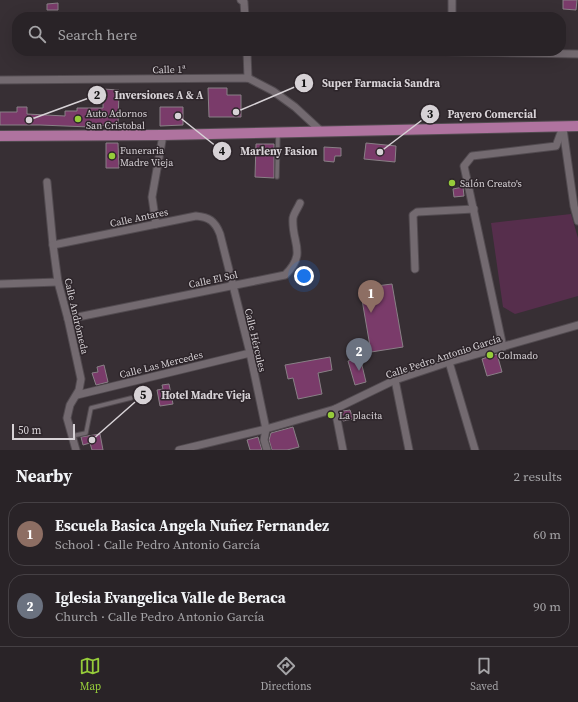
<!DOCTYPE html>
<html lang="en">
<head>
<meta charset="utf-8">
<style>
  :root { --surface:#292327; --page:#312b2f; --text:#f1f3f6; --muted:#a5a4a7; --line:#454044; --accent:#96cc3a }
  body { margin:0; font-family:"Source Serif 4",serif; background:var(--page); color:var(--text) }
  .scale { position:absolute; left:12px; bottom:10px; width:63px; box-sizing:border-box; padding-left:4px; border:2px solid #d7d2d6; border-top:0; font-size:11px; line-height:14px; white-space:nowrap; color:#d7d2d6; -webkit-text-stroke:3px #2d252a; paint-order:stroke }
  .you { position:absolute; left:304px; top:276px; width:14px; height:14px; margin:-10px; border:3px solid #fff; border-radius:50%; background:#1a73e8; box-shadow:0 0 0 6px #1a73e833 }
  .badge { display:grid; place-items:center; width:26px; height:26px; border-radius:50%; background:var(--accent); color:#fff; font-size:13px; font-weight:700 }
  .pin { position:absolute; translate:-50% -33px; filter:drop-shadow(0 1px 2px #0008) }
  .pin::after { content:''; position:absolute; top:21px; width:14px; height:12px; background:inherit; clip-path:polygon(0 0,100% 0,50% 100%) }
  .list { margin:0; padding:0; list-style:none }
  h2 { display:flex; justify-content:space-between; align-items:center; height:52px; margin:0; padding:0 16px; font-size:17px }
  h2 small { font-size:13px; font-weight:400; color:var(--muted) }
  .list li { display:grid; grid-template-columns:26px 1fr auto; gap:12px; align-items:center; box-sizing:border-box; height:64px; margin:0 8px 8px; padding:0 8px; border:1px solid var(--line); border-radius:16px }
  .list b { display:block; font-size:15px; white-space:nowrap }
  .list p { margin:0; font-size:13px; white-space:nowrap; color:var(--muted) }
  .list em { font-size:13px; font-style:normal; color:var(--muted) }
  .icon { flex:none; width:22px; height:22px; fill:none; stroke:currentColor; stroke-width:2; stroke-linecap:round; stroke-linejoin:round }
  .map { position:relative; flex:none; width:578px; height:450px; overflow:hidden }
  .search { position:absolute; background:var(--surface); box-shadow:0 4px 16px #0002; left:12px; right:12px; top:12px; height:44px; display:flex; align-items:center; gap:10px; box-sizing:border-box; padding:0 14px; border-radius:16px; color:var(--muted); font-size:15px }
  .sheet { height:196px; background:var(--surface) }
  nav { display:flex; justify-content:space-around; align-items:center; box-sizing:border-box; height:56px; border-top:1px solid var(--line); background:var(--surface); font-size:11px; color:var(--muted) }
  nav a { display:grid; justify-items:center; gap:2px }
  nav .on { color:var(--accent) }
  .map>svg:first-child { display:block }
  .park { fill:#562e4c }
  .building { fill:#7a3b6a; stroke:#898086 }
  .lines { fill:none; stroke-linecap:round; stroke-linejoin:round }
  .service-casing { stroke:#524b50; stroke-width:5.5 }
  .minor-casing { stroke:#524b50; stroke-width:9 }
  .primary-casing { stroke:#524b50; stroke-width:12 }
  .service { stroke:#736a70; stroke-width:3.5 }
  .minor { stroke:#736a70; stroke-width:7 }
  .primary { stroke:#af739f; stroke-width:10 }
  .poi-dot { fill:#96cc3a; stroke:#2d252a; stroke-width:1.5 }
  .labels { text-anchor:middle; stroke-width:3; stroke-linejoin:round; paint-order:stroke }
  .street-label { font-size:10px; fill:#d7d2d6; stroke:#2d252a }
  .poi-label { font-size:10px; fill:#d7d2d6; stroke:#2d252a; text-anchor:start }
  .leader { fill:none; stroke:#d7d2d6; stroke-width:1.5 }
  .callout-dot { fill:#d7d2d6; stroke:#2d252a; stroke-width:1.5 }
  .mark-label { font-size:12px; text-anchor:middle; font-weight:bold; fill:#111 }
  .callout-label { font-size:11px; text-anchor:middle; font-weight:bold; fill:#d7d2d6; stroke:#2d252a; stroke-width:3; stroke-linejoin:round; paint-order:stroke }
</style>
</head>
<body>
<div class="map">
<svg width="578" height="450" viewBox="0 0 578 450">
  <rect width="100%" height="100%" fill="#372f34"/>
  <polygon class="park" points="571,214 578,238 578,296 515,314 503,307 491,223"/>
  <g class="building">
    <polygon points="563,0 577,0 576,10 563,9"/>
    <polygon points="58,3 58,10 47,10 47,4"/>
    <polygon points="208,88 227,88 227,95 241,95 241,117 209,117"/>
    <polygon points="103,89 119,90 118,126 90,125 90,127 40,125 0,125 0,112 17,112 17,107 27,107 27,114 65,116 65,111 77,111 77,108 103,108"/>
    <polygon points="160,107 183,107 183,125 160,126"/>
    <polygon points="106,143 118,143 119,168 106,168"/>
    <polygon points="366,143 396,146 395,162 364,159"/>
    <polygon points="256,144 274,144 274,178 255,177"/>
    <polygon points="324,147 341,148 341,156 335,156 334,162 324,161"/>
    <polygon points="463,187 464,196 454,197 453,189"/>
    <polygon points="392,284 403,347 371,352 360,288"/>
    <polygon points="359,353 366,382 355,385 348,361 351,360 350,356"/>
    <polygon points="497,354 502,372 487,376 482,359"/>
    <polygon points="330,357 332,370 318,373 322,394 298,399 293,378 288,379 285,365"/>
    <polygon points="104,365 108,382 96,385 92,373 98,372 97,367"/>
    <polygon points="169,384 173,404 160,406 157,390 163,389 162,385"/>
    <polygon points="350,410 353,419 343,421 342,417 343,411"/>
    <polygon points="293,427 299,447 287,450 272,450 269,440 271,433"/>
    <polygon points="100,434 103,450 92,450 90,443 83,445 81,437"/>
    <polygon points="258,437 262,450 250,450 247,440"/>
  </g>
  <g class="lines">
    <defs>
      <g id="service">
        <polyline points="277,177 278,133"/>
        <polyline points="72,436 86,433 91,408 131,398"/>
      </g>
      <g id="minor">
        <polyline points="241,0 244,2 245,17"/>
        <polyline points="452,17 452,0"/>
        <polyline points="247,51 248,78"/>
        <polyline points="419,51 578,54"/>
        <polyline points="0,80 248,78 273,91 295,107 321,131"/>
        <polyline points="563,129 574,206 578,221"/>
        <polyline points="47,182 53,245 58,282 68,319 81,379 79,390 70,405 67,418 76,450"/>
        <polyline points="156,224 152,197 163,135"/>
        <path d="M53,245L196,216C209,217 215,221 220,234L250,353L266,429L264,440L267,450"/>
        <polyline points="415,269 413,215 417,212 474,209"/>
        <polyline points="0,284 58,282"/>
        <path d="M68,319L285,275C308,252 291,243 293,218C294,213 298,208 300,203"/>
        <polyline points="503,347 464,166 472,156 556,146 563,127"/>
        <polyline points="449,362 475,450"/>
        <polyline points="395,380 409,450"/>
        <polyline points="77,395 250,353"/>
        <polyline points="335,409 343,450"/>
        <polyline points="179,450 266,429 335,409 395,380 449,362 578,325"/>
      </g>
      <polyline id="primary" points="0,136 163,135 578,126"/>
    </defs>
    <use href="#service" class="service-casing"/>
    <use href="#minor" class="minor-casing"/>
    <use href="#primary" class="primary-casing"/>
    <use href="#service" class="service"/>
    <use href="#minor" class="minor"/>
    <use href="#primary" class="primary"/>
  </g>
  <g class="poi-dot">
    <circle cx="78" cy="119" r="4"/>
    <circle cx="112" cy="156" r="4"/>
    <circle cx="452" cy="183" r="4"/>
    <circle cx="490" cy="355" r="4"/>
    <circle cx="331" cy="415" r="4"/>
  </g>
  <g class="labels">
    <g class="street-label">
      <text transform="translate(169 69) rotate(-1)" y="4">Calle 1ª</text>
      <text transform="translate(139 217) rotate(-12)" y="4">Calle Antares</text>
      <text transform="translate(213 279) rotate(-12)" y="4">Calle El Sol</text>
      <text transform="translate(77 316) rotate(77)" y="4">Calle Andrómeda</text>
      <text transform="translate(256 340) rotate(77)" y="4">Calle Hércules</text>
      <text transform="translate(443 356) rotate(-18)" y="4">Calle Pedro Antonio García</text>
      <text transform="translate(161 364) rotate(-14)" y="4">Calle Las Mercedes</text>
    </g>
    <g class="poi-label">
      <text x="86" y="117">Auto Adornos<tspan x="86" dy="12">San Cristobal</tspan></text>
      <text x="120" y="154">Funeraria<tspan x="120" dy="12">Madre Vieja</tspan></text>
      <text x="460" y="187">Salón Creato's</text>
      <text x="498" y="359">Colmado</text>
      <text x="339" y="419">La placita</text>
    </g>
  </g>
  <path class="leader" d="M236 112L304 83M29 120L97 95M380 152L430 114M178 116L222 151M92 440L143 395"/>
  <g class="callout-dot">
    <circle cx="236" cy="112" r="4"/>
    <circle cx="29" cy="120" r="4"/>
    <circle cx="380" cy="152" r="4"/>
    <circle cx="178" cy="116" r="4"/>
    <circle cx="92" cy="440" r="4"/>
    <circle cx="304" cy="83" r="10"/>
    <circle cx="97" cy="95" r="10"/>
    <circle cx="430" cy="114" r="10"/>
    <circle cx="222" cy="151" r="10"/>
    <circle cx="143" cy="395" r="10"/>
  </g>
  <g class="mark-label">
    <text x="304" y="87">1</text>
    <text x="97" y="99">2</text>
    <text x="430" y="118">3</text>
    <text x="222" y="155">4</text>
    <text x="143" y="399">5</text>
  </g>
  <g class="callout-label">
    <text x="381" y="87">Super Farmacia Sandra</text>
    <text x="159" y="99">Inversiones A &amp; A</text>
    <text x="492" y="118">Payero Comercial</text>
    <text x="279" y="155">Marleny Fasion</text>
    <text x="206" y="399">Hotel Madre Vieja</text>
  </g>
</svg>
<div class="scale">50 m</div>
<div class="you"></div>
<div class="pin badge" style="left:371px;top:313px;background:#8d6e63">1</div>
<div class="pin badge" style="left:359px;top:371px;background:#6b7280">2</div>
<div class="search"><svg class="icon" aria-label="search" viewBox="0 0 24 24"><circle cx="10" cy="10" r="6"/><path d="M15 15l6 6"/></svg>Search here</div>
</div>
<section class="sheet">
<h2>Nearby<small>2 results</small></h2>
<ul class="list">
<li><span class="badge" style="background:#8d6e63">1</span><div><b>Escuela Basica Angela Nuñez Fernandez</b><p>School · Calle Pedro Antonio García</p></div><em>60 m</em></li>
<li><span class="badge" style="background:#6b7280">2</span><div><b>Iglesia Evangelica Valle de Beraca</b><p>Church · Calle Pedro Antonio García</p></div><em>90 m</em></li>
</ul>
</section>
<nav>
<a class="on"><svg class="icon" aria-label="map" viewBox="0 0 24 24"><path d="M3 6l6-2 6 2 6-2v14l-6 2-6-2-6 2zM9 4v14M15 6v14"/></svg>Map</a>
<a><svg class="icon" aria-label="directions" viewBox="0 0 24 24"><path d="M12 3l9 9-9 9-9-9zM9 14v-3h6M13 9l2 2-2 2"/></svg>Directions</a>
<a><svg class="icon" aria-label="saved" viewBox="0 0 24 24"><path d="M7 4h10v16l-5-4-5 4z"/></svg>Saved</a>
</nav>
</body>
</html>
